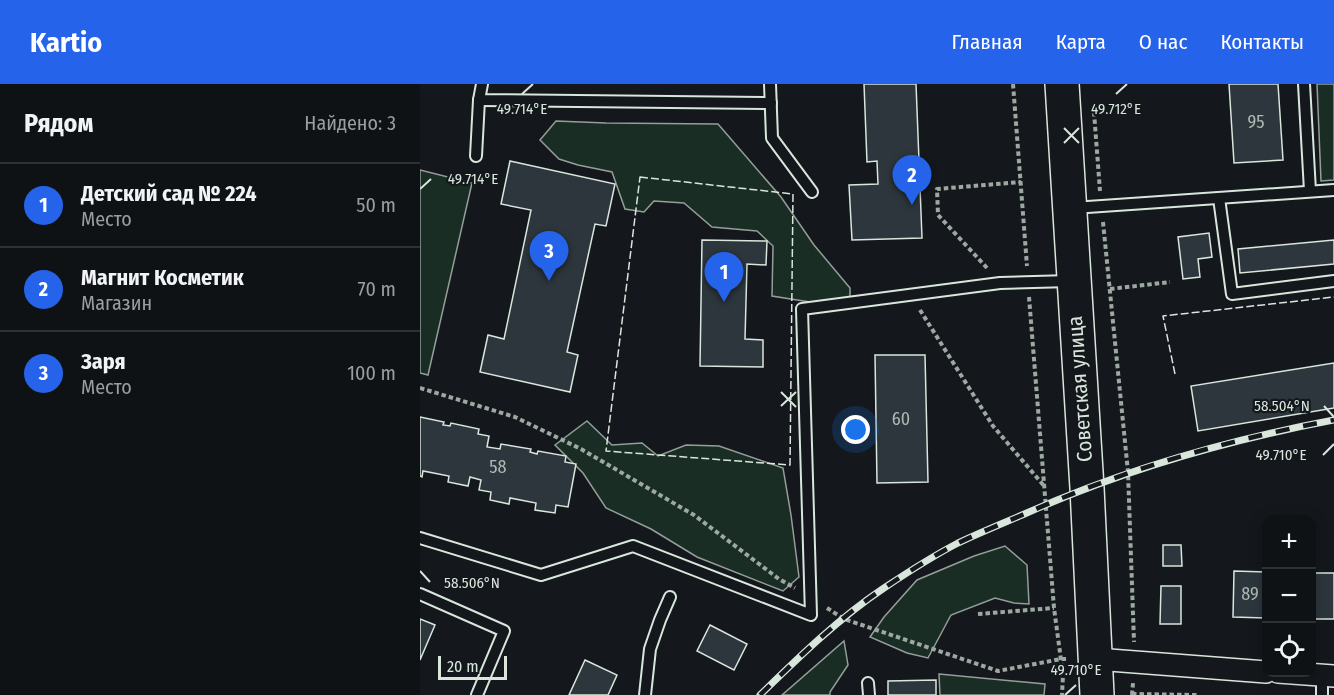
<!DOCTYPE html>
<html lang="ru">
<head>
<meta charset="utf-8">
<style>
  :root { --surface:#0f1215; --page:#1d2022; --text:#f1f3f6; --muted:#9b9ea0; --line:#2f3234; --accent:#2563eb }
  body { margin:0; font-family:"Fira Sans Condensed",sans-serif; background:var(--page); color:var(--text) }
  .controls { position:absolute; right:18px; bottom:18px; display:grid; overflow:hidden; border-radius:12px; box-shadow:0 3px 15px #0003 }
  .controls button { width:54px; height:54px; display:grid; place-items:center; padding:0; border:0; border-bottom:2px solid var(--line); background:var(--surface); color:var(--text); font:30px sans-serif }
  .scale { position:absolute; left:18px; bottom:15px; width:69px; box-sizing:border-box; padding-left:6px; border:3px solid #d8e6dc; border-top:0; font-size:16px; line-height:21px; white-space:nowrap; color:#d8e6dc; -webkit-text-stroke:4px #14181c; paint-order:stroke }
  .you { position:absolute; left:436px; top:346px; width:21px; height:21px; margin:-15px; border:4px solid #fff; border-radius:50%; background:#1a73e8; box-shadow:0 0 0 9px #1a73e833 }
  .badge { display:grid; place-items:center; width:39px; height:39px; border-radius:50%; background:var(--accent); color:#fff; font-size:20px; font-weight:700 }
  .pin { position:absolute; translate:-50% -50px; filter:drop-shadow(0 2px 3px #0008) }
  .pin::after { content:''; position:absolute; top:32px; width:21px; height:18px; background:inherit; clip-path:polygon(0 0,100% 0,50% 100%) }
  .list { margin:0; padding:0; list-style:none }
  h2 { display:flex; justify-content:space-between; align-items:center; height:78px; margin:0; padding:0 24px; font-size:26px }
  h2 small { font-size:20px; font-weight:400; color:var(--muted) }
  .list li { display:grid; grid-template-columns:39px 1fr auto; gap:18px; align-items:center; box-sizing:border-box; height:84px; padding:0 24px; border-top:2px solid var(--line) }
  .list b { display:block; font-size:22px; white-space:nowrap }
  .list p { margin:0; font-size:20px; white-space:nowrap; color:var(--muted) }
  .list em { font-size:20px; font-style:normal; color:var(--muted) }
  .icon { flex:none; width:33px; height:33px; fill:none; stroke:currentColor; stroke-width:2; stroke-linecap:round; stroke-linejoin:round }
  .map { position:relative; flex:none; width:914px; height:611px; overflow:hidden }
  header { display:flex; align-items:center; gap:36px; box-sizing:border-box; height:84px; padding:0 30px; background:var(--accent); color:#fff }
  header strong { font-size:28px }
  nav { display:flex; gap:33px; margin-inline-start:auto; font-size:21px }
  main { display:flex }
  aside { flex:1; background:var(--surface) }
  .map>svg:first-child { display:block }
  .green { fill:#1a2d24; stroke:#939e99; stroke-width:1.5 }
  .building { fill:#2c363c; stroke:#d8e6dc; stroke-width:1.5 }
  .lines { fill:none; stroke-linecap:round; stroke-linejoin:round }
  .service-casing { stroke:#d8e6dc; stroke-width:14 }
  .minor-casing { stroke:#d8e6dc; stroke-width:24 }
  .primary-casing { stroke:#d8e6dc; stroke-width:36 }
  .path { stroke:#9da8a2; stroke-width:4; stroke-dasharray:4.5 3; stroke-linecap:butt }
  .service { stroke:#14181c; stroke-width:10 }
  .minor { stroke:#14181c; stroke-width:21 }
  .primary { stroke:#14181c; stroke-width:33 }
  .rail-casing { stroke:#d8e6dc; stroke-width:7 }
  .rail { stroke:#14181c; stroke-width:4.5; stroke-dasharray:14; stroke-linecap:butt }
  .fence { stroke:#d8e6dc; stroke-width:1.5; stroke-dasharray:8 3; stroke-linecap:butt }
  .ticks { fill:none; stroke:#d8e6dc; stroke-width:2 }
  .labels { text-anchor:middle; stroke-width:4.5; stroke-linejoin:round; paint-order:stroke }
  .number-label { font-size:18px; fill:#adbab4 }
  .street-label { font-size:21px; fill:#d8e6dc; stroke:#14181c }
  .ticks-label { font-size:15px; text-anchor:middle; fill:#d8e6dc; stroke:#14181c; stroke-width:4.5; stroke-linejoin:round; paint-order:stroke }
</style>
</head>
<body>
<header>
<strong>Kartio</strong>
<nav><a>Главная</a><a>Карта</a><a>О нас</a><a>Контакты</a></nav>
</header>
<main>
<aside>
<h2>Рядом<small>Найдено: 3</small></h2>
<ul class="list">
<li><span class="badge">1</span><div><b>Детский сад № 224</b><p>Место</p></div><em>50 m</em></li>
<li><span class="badge">2</span><div><b>Магнит Косметик</b><p>Магазин</p></div><em>70 m</em></li>
<li><span class="badge">3</span><div><b>Заря</b><p>Место</p></div><em>100 m</em></li>
</ul>
</aside>
<div class="map">
<svg width="914" height="611" viewBox="0 0 914 611">
  <rect width="100%" height="100%" fill="#14181c"/>
  <g class="green">
    <polygon points="897,0 914,0 914,96 901,97"/>
    <polygon points="136,37 186,39 298,40 361,113 394,161 430,204 430,219 390,218 352,212 353,162 337,147 292,143 264,119 234,117 224,128 205,125 192,88 158,81 139,75 120,56"/>
    <polygon points="0,86 52,99 8,291 0,289"/>
    <polygon points="167,337 192,361 222,359 238,372 266,361 299,362 363,384 371,431 379,493 363,507 277,473 231,445 186,424 163,389 135,361"/>
    <polygon points="585,462 607,481 609,520 594,519 575,514 531,531 508,574 487,569 450,553 464,533 497,496 554,472"/>
    <polygon points="424,557 428,581 410,608 410,611 362,611"/>
    <polygon points="519,590 625,600 624,611 520,611"/>
  </g>
  <g class="building">
    <polygon points="444,0 496,0 502,154 432,156 429,101 458,100 457,77 447,78"/>
    <polygon points="809,0 858,0 863,76 814,79"/>
    <polygon points="90,77 195,100 186,142 175,140 147,268 158,271 150,308 60,288 68,251 84,255 111,126 81,120"/>
    <polygon points="789,149 792,173 778,175 780,193 763,195 758,153"/>
    <polygon points="282,156 347,157 346,181 327,180 325,255 343,256 343,283 280,282"/>
    <polygon points="914,156 914,180 820,189 818,165"/>
    <polygon points="455,271 505,271 508,398 457,399"/>
    <polygon points="914,279 914,324 778,347 771,302"/>
    <polygon points="0,333 24,338 23,341 30,342 31,339 59,345 58,350 69,352 67,363 80,365 81,360 111,365 110,368 117,370 118,367 146,372 145,378 156,380 148,423 136,421 135,429 115,426 116,419 90,414 89,420 70,416 71,408 59,406 61,396 50,393 48,402 28,398 29,392 3,387 2,393 0,392"/>
    <polygon points="743,461 761,461 762,482 743,482"/>
    <polygon points="814,487 846,488 846,534 813,533"/>
    <rect x="892" y="489" width="22" height="46"/>
    <polygon points="741,502 761,502 761,540 740,540"/>
    <polygon points="0,535 15,541 0,576"/>
    <polygon points="290,541 327,560 314,586 277,567"/>
    <polygon points="165,576 197,591 188,611 149,611"/>
    <polygon points="516,596 516,611 468,611 468,597"/>
  </g>
  <g class="lines">
    <defs>
      <g id="service">
        <polyline points="62,0 59,16 351,19"/>
        <polyline points="350,0 352,54 392,108"/>
        <polyline points="884,0 890,107"/>
        <polyline points="56,72 59,16"/>
        <polyline points="799,114 812,210 914,197"/>
        <polyline points="653,124 914,106"/>
        <polyline points="0,454 121,491 213,462 391,531 382,225 580,199 650,197"/>
        <polyline points="0,510 84,547 57,611"/>
        <polyline points="448,599 449,611"/>
        <polyline points="225,611 230,565 240,536 250,513"/>
        <polyline points="902,611 902,592"/>
      </g>
      <g id="minor">
        <polyline points="676,575 846,588"/>
        <polyline points="858,588 914,592"/>
      </g>
      <polyline id="primary" points="642,0 667,404 677,611"/>
    </defs>
    <use href="#service" class="service-casing"/>
    <use href="#minor" class="minor-casing"/>
    <use href="#primary" class="primary-casing"/>
    <g class="path">
      <polyline points="593,0 607,182"/>
      <polyline points="674,28 680,107"/>
      <polyline points="683,138 708,388 714,558"/>
      <polyline points="567,184 518,131 517,105 601,98"/>
      <polyline points="690,205 750,198"/>
      <polyline points="609,213 634,524 643,591 642,611"/>
      <polyline points="500,226 573,342 625,403"/>
      <polyline points="0,304 95,333 161,365 274,431 359,495 375,504"/>
      <polyline points="407,524 424,535 578,587 641,575 648,575"/>
      <polyline points="558,530 634,524"/>
      <polyline points="712,610 777,611"/>
      <polyline points="712,611 713,599"/>
    </g>
    <use href="#service" class="service"/>
    <use href="#minor" class="minor"/>
    <use href="#primary" class="primary"/>
    <defs>
      <path id="rail" d="M340,611C379,573 419,534 464,504C488,488 513,472 538,459C561,448 586,438 609,428C709,384 807,356 914,336"/>
    </defs>
    <use href="#rail" class="rail-casing"/>
    <use href="#rail" class="rail"/>
    <g class="fence">
      <polygon points="220,93 373,110 370,381 186,367"/>
      <polyline points="755,290 743,232 914,213"/>
    </g>
  </g>
  <path class="ticks" d="M102,10L113,0M696,10L707,0M644,44L659,59M644,59L659,44M0,105L11,95M361,308L376,323M361,322L376,308M904,322L914,333M903,371L914,360M0,487L10,498M645,611L656,601"/>
  <g class="labels">
    <g class="number-label">
      <text x="836" y="44">95</text>
      <text x="481" y="341">60</text>
      <text x="78" y="389">58</text>
      <text x="830" y="516">89</text>
    </g>
    <g class="street-label">
      <text transform="translate(660 305) rotate(-94)" y="7">Советская улица</text>
    </g>
  </g>
  <g class="ticks-label">
    <text x="102" y="30">49.714°E</text>
    <text x="696" y="30">49.712°E</text>
    <text x="53" y="100">49.714°E</text>
    <text x="862" y="327">58.504°N</text>
    <text x="861" y="376">49.710°E</text>
    <text x="52" y="504">58.506°N</text>
    <text x="656" y="591">49.710°E</text>
  </g>
</svg>
<div class="controls">
<button>+</button>
<button>−</button>
<button><svg class="icon" aria-label="locate" viewBox="0 0 24 24"><circle cx="12" cy="12" r="6"/><path d="M12 2v4M12 18v4M2 12h4M18 12h4"/></svg></button>
</div>
<div class="scale">20 m</div>
<div class="you"></div>
<div class="pin badge" style="left:304px;top:218px">1</div>
<div class="pin badge" style="left:492px;top:121px">2</div>
<div class="pin badge" style="left:129px;top:197px">3</div>
</div>
</main>
</body>
</html>
